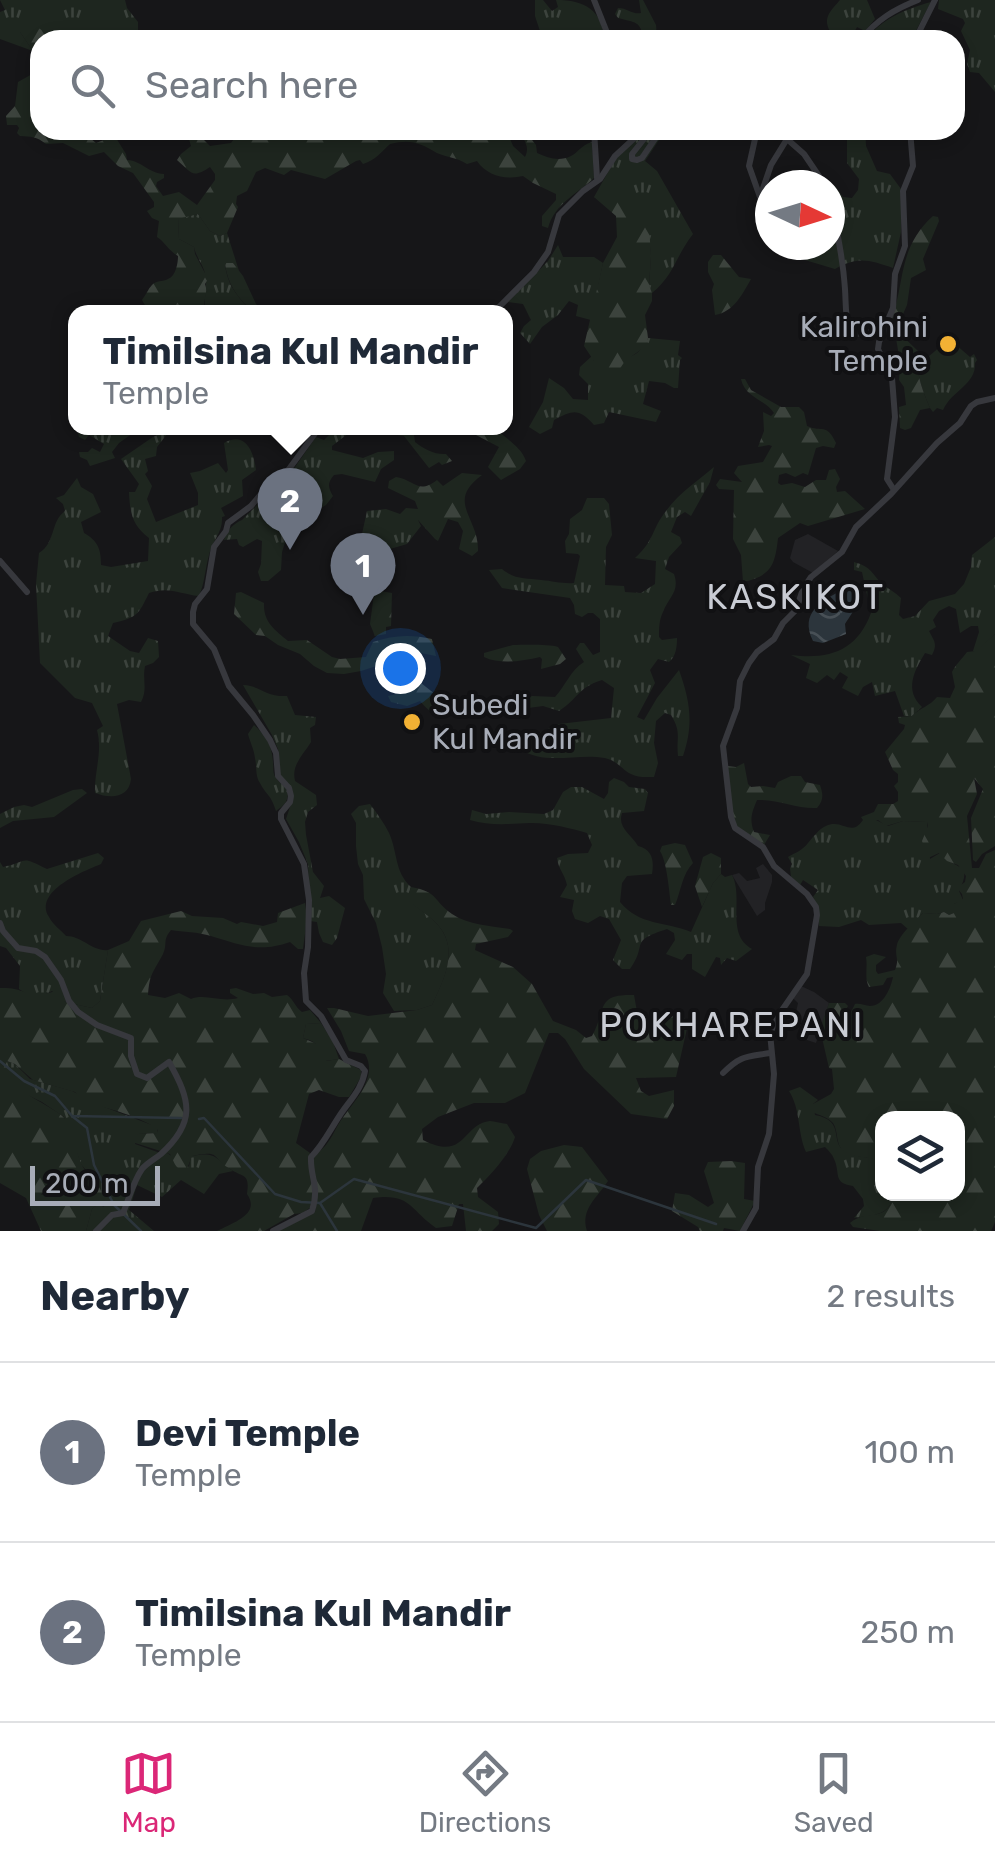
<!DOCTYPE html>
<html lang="en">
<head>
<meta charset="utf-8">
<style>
  :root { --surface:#fff; --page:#f6f6f7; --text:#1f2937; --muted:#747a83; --line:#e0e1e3; --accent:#db2777 }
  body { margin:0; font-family:Rubik,sans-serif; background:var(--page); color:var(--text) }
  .controls { position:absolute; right:30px; bottom:30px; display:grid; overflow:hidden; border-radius:20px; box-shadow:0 5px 15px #0003 }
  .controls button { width:90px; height:90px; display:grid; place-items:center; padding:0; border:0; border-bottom:2px solid var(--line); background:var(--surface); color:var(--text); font:50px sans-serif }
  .compass { position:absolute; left:755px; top:170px; width:90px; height:90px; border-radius:50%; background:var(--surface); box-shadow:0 5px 15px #0003; rotate:94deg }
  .scale { position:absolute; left:30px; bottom:25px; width:130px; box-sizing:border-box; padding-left:10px; border:5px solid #a8adb8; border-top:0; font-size:28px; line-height:35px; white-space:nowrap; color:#a8adb8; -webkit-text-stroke:8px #111113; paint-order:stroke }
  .you { position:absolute; left:400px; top:668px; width:35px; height:35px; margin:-25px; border:8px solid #fff; border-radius:50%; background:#1a73e8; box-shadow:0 0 0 15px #1a73e833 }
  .badge { display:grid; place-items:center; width:65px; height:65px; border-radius:50%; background:var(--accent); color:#fff; font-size:32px; font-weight:700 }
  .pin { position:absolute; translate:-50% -82px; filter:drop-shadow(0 2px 5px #0008) }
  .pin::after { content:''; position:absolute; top:52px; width:35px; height:30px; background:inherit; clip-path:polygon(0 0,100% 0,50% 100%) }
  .popup { position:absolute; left:68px; top:305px; width:445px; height:130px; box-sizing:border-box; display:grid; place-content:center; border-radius:20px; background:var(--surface); filter:drop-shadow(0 2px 8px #0005); font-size:32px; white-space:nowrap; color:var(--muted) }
  .popup b { font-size:38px; color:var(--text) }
  .popup::after { content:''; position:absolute; left:50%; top:100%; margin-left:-20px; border:20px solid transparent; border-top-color:var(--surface) }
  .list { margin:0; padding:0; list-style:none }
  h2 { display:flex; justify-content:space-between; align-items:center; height:130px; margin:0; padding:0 40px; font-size:42px }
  h2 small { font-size:32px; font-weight:400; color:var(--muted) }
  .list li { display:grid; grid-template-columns:65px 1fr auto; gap:30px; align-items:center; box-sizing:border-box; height:180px; padding:0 40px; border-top:2px solid var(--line) }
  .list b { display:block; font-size:38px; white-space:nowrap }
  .list p { margin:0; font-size:32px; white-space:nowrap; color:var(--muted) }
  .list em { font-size:32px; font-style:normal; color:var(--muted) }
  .icon { flex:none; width:55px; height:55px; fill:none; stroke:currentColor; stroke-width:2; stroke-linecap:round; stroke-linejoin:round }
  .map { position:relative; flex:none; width:995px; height:1231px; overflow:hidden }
  .search { position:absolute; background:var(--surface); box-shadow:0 5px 15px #0003; left:30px; right:30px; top:30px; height:110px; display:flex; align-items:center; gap:25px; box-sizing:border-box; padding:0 35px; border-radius:30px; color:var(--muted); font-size:38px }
  .sheet { height:490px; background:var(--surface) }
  nav { display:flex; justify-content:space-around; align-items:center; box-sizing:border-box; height:140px; border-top:2px solid var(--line); background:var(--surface); font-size:28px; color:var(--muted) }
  nav a { display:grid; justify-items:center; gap:5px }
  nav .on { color:var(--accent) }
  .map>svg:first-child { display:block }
  .built { fill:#222225 }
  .grass { fill:url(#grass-tufts) }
  .forest { fill:url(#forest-firs) }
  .water { fill:url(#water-waves) }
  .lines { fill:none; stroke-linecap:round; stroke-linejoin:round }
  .stream { stroke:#2c353c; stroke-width:2.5 }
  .minor { stroke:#37383d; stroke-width:6 }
  .poi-dot { fill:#f2b134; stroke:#111113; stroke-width:4 }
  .labels { text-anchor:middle; stroke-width:8; stroke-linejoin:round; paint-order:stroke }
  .poi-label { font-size:30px; fill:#a8adb8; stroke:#111113; text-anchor:end }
  .quarter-label { font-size:35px; letter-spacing:2.5px; fill:#c9ccd4; stroke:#111113 }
</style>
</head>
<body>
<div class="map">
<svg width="995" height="1231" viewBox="0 0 995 1231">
  <defs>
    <pattern id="grass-tufts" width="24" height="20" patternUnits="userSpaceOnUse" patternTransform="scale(2.5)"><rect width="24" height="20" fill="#1e261f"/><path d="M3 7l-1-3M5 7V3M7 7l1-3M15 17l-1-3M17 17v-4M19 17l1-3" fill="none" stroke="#3c433d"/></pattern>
    <pattern id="forest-firs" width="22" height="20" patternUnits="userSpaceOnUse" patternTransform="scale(2.5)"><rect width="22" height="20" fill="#1e261f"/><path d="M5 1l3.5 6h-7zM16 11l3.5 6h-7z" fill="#3c433d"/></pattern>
    <pattern id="water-waves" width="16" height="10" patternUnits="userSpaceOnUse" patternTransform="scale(2.5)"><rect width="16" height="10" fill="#2c353c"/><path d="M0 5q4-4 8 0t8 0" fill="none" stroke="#485056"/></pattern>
  </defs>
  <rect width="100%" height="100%" fill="#161618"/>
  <g class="built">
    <polygon points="808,534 838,551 813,573 793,562 790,558 795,540"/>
    <polygon points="763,864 772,875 772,882 765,903 765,910 757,916 732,875 739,873 747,881 760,878 756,868"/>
    <polygon points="801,986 814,992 829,1003 816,1043 807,1040 795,1017 798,1003 793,998"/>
  </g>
  <g class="grass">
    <polygon points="0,0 125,0 127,8 138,22 138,40 58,40 53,35 20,32 33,51 0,39 0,12 5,10"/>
    <path d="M535,0H543L552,11L558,7L556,0C584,0 603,10 604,40H543L535,16Z"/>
    <path d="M639,0H643L656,25L657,40H644C640,20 636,23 618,18L615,14L618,8C627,8 633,15 641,13Z"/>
    <path d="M840,0H867L875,19L865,31L857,27L850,40H826L830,31C822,17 832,10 840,0Z"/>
    <polygon points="939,0 995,0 995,92 979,73 970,72 967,64 970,50 961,31 965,23 963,19 938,9"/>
    <path d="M931,2L911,40H866C881,19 906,9 931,2Z"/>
    <path d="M648,130H664L663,134L645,161L657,171L693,234C675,257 675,274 652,293L649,286L651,256L648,226L594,197L616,158Z"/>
    <path d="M847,130H865L866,146L877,171L890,174L901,189V232L893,268C869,260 859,256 835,269L805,260L809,247L806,245H830V186H835L843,197L852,198L858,190L859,179L847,163Z"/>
    <path d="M198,214L210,231L220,236L227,233L239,271L233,263H225C226,282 236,295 249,309L247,312H205C203,298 209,285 204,270C201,262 196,256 194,247L179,239L178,218Z"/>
    <polygon points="558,245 563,257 594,257 603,263 591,320 576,316 578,305 569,301 558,315 542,327 530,344 520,333 524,326 531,320 523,304 508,302 548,261"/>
    <path d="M648,338L680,341L678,355L682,358L680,360L678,388H674L665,383L649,381L643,404L661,411L656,422L609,412L604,423L594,425C579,408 573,410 554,420L552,428L540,434L529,427L543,402L549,378L564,388L573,399L588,400V384L579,375L580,367L592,356L594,361C616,361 638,362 648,338Z"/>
    <path d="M947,341L955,344L970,357L974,354L977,360L975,363C976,385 952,390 943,410L937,408L933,412L930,408C922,389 915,372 918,351L928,357Z"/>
    <polygon points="83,428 130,428 133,433 119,443 112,452 115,458 90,466 87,460 80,457 79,452 88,452 92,448 100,452 104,444 89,435 85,440 79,437 78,433"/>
    <path d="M345,428L349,433L332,446V450L363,458L378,452L394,451V460L381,469L375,482L342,474L334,475C327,483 328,487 333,496L326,505L319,509L315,519L309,523L290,527L282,552L281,570L268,581H261L258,572L261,564L262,541L257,539L243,547L239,545L237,539L224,540C227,530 233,524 242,520L295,467L316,437L324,440L331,433Z"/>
    <path d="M171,429L157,447L156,456L145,459L148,471L145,474L152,486L147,499L156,522L198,505V493L190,473L200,471L218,463L226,473L228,470L224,443C246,430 254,453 256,470L242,480L243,496L221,508L225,516L222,517C223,533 212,540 209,555C205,569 205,582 199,596C180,594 169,586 149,593C138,615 138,617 113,623L108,636L130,651L139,653L148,638L158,641L159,657L153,663L145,666C142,679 148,689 141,702L129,700L117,704L131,779C129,798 111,799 95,793C94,772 103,752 97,730L103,726L92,703L75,698L40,663L36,584L39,553C56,543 50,522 65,511L63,504L56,498L64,495L77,478L81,487L93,494L101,512L81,522L84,533C98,541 101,549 101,565L111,567L148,561L149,538C132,525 130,513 129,492H135L139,484L121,459L153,437Z"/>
    <path d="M714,467L710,482L691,516L685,512L677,517L671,532L680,537L682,543L669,557L665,569L674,574C680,592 669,596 663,612C659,620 659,628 659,637L662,640L677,638C677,646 676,657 669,662L658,659L650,670L655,683L637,717L644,720L657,698L679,670C690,701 694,724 683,756H678C676,737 682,733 671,715L665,713L656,721L654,743L658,763L654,777C647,777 638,778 631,774C621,769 618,761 605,758C576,753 545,766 520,749L528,738L559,724L611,718L614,688L602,680C577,688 579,698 559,711L543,706L528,708L525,706L526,699L532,696L555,697C566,685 570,671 584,662L576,649L580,643H584L593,655L600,652V619L593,613H588L582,617L575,614L574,605L570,598L502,588L489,570L502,569C515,580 525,578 541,580C553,581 562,584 574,583L580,556L578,554L566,553L565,541L569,534L570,519L582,510L587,498H604L609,504L612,535L606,547L605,585L624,586L625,592L641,593L655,584L656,561L635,558C655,540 651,530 666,511C679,493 698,481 714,467Z"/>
    <path d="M406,508L418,509V520L421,526L407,544L390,549C380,545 370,547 360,543L367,511L386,509L400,514Z"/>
    <path d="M995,537V634L976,652L973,651L979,632L978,626H971L960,633L956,609L949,606L939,611L933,620L936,627L929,631C934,641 938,644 932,655L925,653C914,671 904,690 922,707L912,716H904L895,691L875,696L872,682L863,687L858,696L842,688L848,677L840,672L834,680L827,675L817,683L806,678L810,664L791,655C829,660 857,651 871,613L862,572L854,570V562C871,567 870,571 881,583C888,589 895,592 901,598L899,615L903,619L915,616L929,601L955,594L964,584L971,567L972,555Z"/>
    <path d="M243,685C261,686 265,697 287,696L295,715L316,717L315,725L310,728L311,742C303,755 291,765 295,781L316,795L317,805L308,812L305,822L306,835L313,872L324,886L320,898L329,896L345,908L337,938L332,945L323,942L319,933L317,922L310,921L308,864L299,842L286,819L293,798L280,775L278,749L272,735Z"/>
    <path d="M254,725C266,736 272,745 273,762C274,768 272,773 276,778C281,786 291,787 287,799C286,804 280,808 276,811C271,794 266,795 260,783C255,776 257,766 255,758C254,749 250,742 248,734Z"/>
    <path d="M614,778L624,782L629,787L645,789L648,793L644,811L622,813C617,828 631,834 638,846C653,850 654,861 652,874L627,876L622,883L620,902C640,926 664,921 691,932L713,883L721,874L725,877L732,875C744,898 725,934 752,949L736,961L727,958L721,965L720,958L716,957L705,977L692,969V954H687L682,960L666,954L675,940L674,933L667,929C627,942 649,943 630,969H622L613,960L621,940L609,919L600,916L588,923L575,919L572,911L574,900L560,897L567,885C565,874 558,869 557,858L568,854L588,853L592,845L587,833C571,828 546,822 529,823C509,824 490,826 470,820L472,810L486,814L509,812L544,814L553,810L563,792L571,787H582L604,799L608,793L609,782Z"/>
    <polygon points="82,789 87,793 54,817 13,821 0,828 0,814 14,807 24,805 32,807 73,790"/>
    <path d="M370,804C377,813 384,823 389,833C398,853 394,871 411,887L408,900C416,907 426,913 434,921C461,946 445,978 432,1005L417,1010L394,1011L383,993L386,974L382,947L376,923L364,899L363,875L358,864L356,846V823L351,814L359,806Z"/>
    <path d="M863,820H876L888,826L903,821L927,822L930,859L940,853C954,871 974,861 959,891L963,900L954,904V913L949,915L944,912L937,914L923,913L908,929L901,923L869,925L861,920L839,927L819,926L818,908L813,897L818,890L803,880L800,885L791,877L790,868L792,864L788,857C795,853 803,850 808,843C813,837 819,829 826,826C842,818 851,838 863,820Z"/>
    <path d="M98,853L104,858L101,864C84,871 33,891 49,917C52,924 61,930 66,936C82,936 93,952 108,950L100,1001L92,1008L65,1002L52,991C40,998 30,997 19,989L20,966L6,948L0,946V862L3,867C30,861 19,855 47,869Z"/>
    <path d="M321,1023L333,1042L339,1059L325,1061C317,1047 321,1043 303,1038L306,1024Z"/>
    <path d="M7,1061L15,1064L30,1079L72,1091L99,1105L157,1127L158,1133L138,1134L135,1144L160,1153H167L189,1167L191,1156C217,1151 214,1158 233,1171L219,1174L204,1194L181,1180L162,1197L137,1185L129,1210L154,1231H86L92,1209L98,1204L104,1207L106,1204L97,1184L81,1164L64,1117L42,1102L15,1089L7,1081L3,1071Z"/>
    <path d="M800,1087L818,1100L813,1104L815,1115C847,1121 828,1142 846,1152C856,1158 870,1156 880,1161L882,1164V1194H893C891,1216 873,1215 854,1218L864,1206L863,1199L853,1186C832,1183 841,1173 834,1159C833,1155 828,1150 825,1147L806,1152C797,1131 801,1110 789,1091Z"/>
  </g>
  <g class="forest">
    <path d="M19,21H27L58,40H40V130H90L85,134L96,143L109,138H116L126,154L127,160C142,161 148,173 164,174V178L157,182L156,186L163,196L179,192L197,205L215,180V174L210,167C192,179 192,173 177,160L181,154L191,146L189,139L182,130H194L210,146L231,143L241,130H485L491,134H508L513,146L525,157C531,145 522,140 521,131H525L536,145L537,153C548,158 559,162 571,156C579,152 580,146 592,142L594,178C577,194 555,203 548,228L542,226V216L556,200V194L533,183L523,176C506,180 487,176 477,161L467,164C456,157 448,158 437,153C420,143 411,139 390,144C381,152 376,160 363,164L360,160L356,161L325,179L291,170L284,175L265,168L256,172L247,191L237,196L236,204L238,207L227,233L220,236L210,231L198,214L178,219L179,239L194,247L195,254L208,279L205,284C209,294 201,303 205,312H144L146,307L142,300C146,295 148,289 152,285C156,280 163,282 168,279C176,276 178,263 178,256C168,250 164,241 157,237L159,221L152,218L147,211L154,207V202L133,173L118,166L104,152L89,156L63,143L46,144C36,136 32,137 20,136L17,133L19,128L17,125H7L6,116L15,106L18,82L34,73L33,51L20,32Z"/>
    <polygon points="618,193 625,196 649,227 651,256 649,285 652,293 652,301 645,315 648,338 646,346 625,361 617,373 602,373 584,346 603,263 617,237 616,216 594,197"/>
    <path d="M933,216L938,217L939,221L923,259L926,270L911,278L907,305L896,330L918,351C915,372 922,389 930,408L920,410L911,428L905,430L900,428L899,407L906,405L904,387L899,380L900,362L896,338L885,334C908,291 893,252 933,216Z"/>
    <path d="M713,255H721L739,277L751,279C743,293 734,312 715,315L712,290L714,284L708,272V262Z"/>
    <path d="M225,263H233L243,276L256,304L264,312H253C238,298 227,284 225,263Z"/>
    <path d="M741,379H745L751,390L781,407H799L804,412L807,426C822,433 826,422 836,443L834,448L823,446L816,448L808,475L803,473L795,477L786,473L779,475L778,483L781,485L792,483L805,487L816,480H826L829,470L835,469L840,479L836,487L837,492L845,491L865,509L808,526L800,523L778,538C775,564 772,576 743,582L741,555L733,539L734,490L719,489L716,485L720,479L742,482L734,473L738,466L763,462L772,446L769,445L758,447L764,431L763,412L771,416L774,413C765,399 745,398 741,379Z"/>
    <path d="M394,428H451L444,430L419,429L414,435L415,442C424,449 435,455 446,454L452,461L442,465L439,462L429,468L404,436L391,434Z"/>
    <path d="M476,428H496C505,439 521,446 526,461L520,469L501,480L488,467L499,447L476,435Z"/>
    <path d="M462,473L482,475C445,502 479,517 478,551L472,556L459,549L463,531L458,522L448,519L438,541L435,539L418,520V509L415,501L388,488L389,481L396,477C415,480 418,495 437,480L443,486Z"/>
    <polygon points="380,591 392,593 391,626 386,627 386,634 375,636 370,624 374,594"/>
    <path d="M241,592L264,603C263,622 275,630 288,641L307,640L332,657L340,659L366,657L373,642C393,635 411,634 432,639L436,656L406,650L400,652L389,662L361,671L344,674L327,673L314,666L300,654L278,645L265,636L256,635L234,614L236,593Z"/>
    <path d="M995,634V846L982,854L976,862L973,860L971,818L983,789L974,778L977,794L967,816L972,868H979L986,854L995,850V1222L991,1231H880L853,1227L850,1223C867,1208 889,1224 893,1194H958V1118H882V1164C872,1154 857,1160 845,1152C835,1146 839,1132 833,1123C828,1117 819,1115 812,1112L813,1104L831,1094L834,1089L832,1069L829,1068L820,1029L829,1003H845L848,1006L845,1011L850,1014L855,1004C860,1003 865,1006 870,1006C884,1006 891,987 893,977L887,978L883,985L869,987C864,978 868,967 866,957L874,954L886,957L876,965V971L878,974L895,970C900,958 894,957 897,945C899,935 916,920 923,913L937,914L944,912L949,915L954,913V904L963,899L962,894L957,888L965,882L966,876L958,865L947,861L939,853L928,858L922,841L928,826L927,822L903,821L886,826L878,820H863L861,817L874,812L878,804H893L898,801V792L894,786L898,782V774L893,770L885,752L904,729L905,725L899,723L898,717L912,716C920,708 930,706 937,697L950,698L955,687L952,672C956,664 962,659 967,652L976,651Z"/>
    <path d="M513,645C524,645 548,644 558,647L566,659L560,664L541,669L542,659L540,657C522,661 501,665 484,657V653Z"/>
    <path d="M412,683H421L450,706L458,703L461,709C442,721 434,717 420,701L407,706L391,702L388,696L406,692Z"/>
    <path d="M744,763L748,784L751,787L763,786L775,788L778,782L791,776H801L805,782L820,785C823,794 824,800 817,808C797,809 777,799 757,800C752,812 749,819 754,832L770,835L764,845L736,827L731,812L727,766L736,767Z"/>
    <path d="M675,843L685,845L693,863C682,874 681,891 675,905H671C669,890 667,862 660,851L662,846Z"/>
    <polygon points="711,853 721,858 721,874 713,883 702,907 695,886 703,857"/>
    <path d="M411,887C439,892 433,901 452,914C468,925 491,926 510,929L513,931L508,937L476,944L475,950L513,967L532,984L553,1021L576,1030L586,1038L592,1036C607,1009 595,994 634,995L639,1023L650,1028L673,1014H682L688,1024L676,1077L636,1078L641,1091L649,1096L674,1090V1106L667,1119L631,1114L584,1069L565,1039L558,1033H549L525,1093L505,1103H474L438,1117L422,1129L423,1140C466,1162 462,1124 490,1121C493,1121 504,1124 507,1124L515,1137C510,1154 490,1176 477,1188L478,1197L498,1212L499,1224L492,1231H466L463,1204H459L452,1226L436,1228C409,1209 411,1193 373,1198L361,1231H278L315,1212C319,1197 311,1162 314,1157C317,1152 322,1150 326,1145C331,1139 334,1132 338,1125C350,1105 380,1079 365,1054L349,1051L341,1031L327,1008H334L368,1016L417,1010L432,1005C445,977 461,946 434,921C425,913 416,907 407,900Z"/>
    <path d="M305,903L307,918L303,949H298L290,942C259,953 241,945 211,936C198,932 184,932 171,930C162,941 168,943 163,954C154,971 149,974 148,995L165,998L179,993L191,999C205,993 221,1003 238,998L230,993V989L236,988L253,994L264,993L272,997L287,995C294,1000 295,1007 302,1012L310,1010L321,1023L306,1024L303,1038L319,1045L326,1061L339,1059L361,1070V1077L349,1097H339L319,1090L309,1094L296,1143L310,1153L314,1183L312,1206L303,1213L294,1214L264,1231H217C234,1222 261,1214 247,1194C250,1173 244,1178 230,1169C210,1157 222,1150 192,1156L187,1169C174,1171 175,1162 170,1154L132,1142L131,1138L138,1134L158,1133V1130C145,1118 103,1106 85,1103L75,1092L33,1080L15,1064L7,1061C0,1087 44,1101 61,1115C75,1126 74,1149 82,1165C85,1172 91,1176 96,1183C101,1189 104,1197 106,1204L105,1207L98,1204L92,1209L86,1231H41L26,1198L0,1183V988C28,987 26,1001 55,991L61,995L65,1002L92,1008L100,1001L108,950L129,941L141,921L181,911L192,916L223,918L237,924L241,922L263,926L277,922L278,913Z"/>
    <path d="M564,1145L582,1147L608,1181C597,1198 580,1209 587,1231H547L539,1215L527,1169L530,1159L541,1151Z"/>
    <polygon points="731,1161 745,1163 744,1199 755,1201 740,1231 724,1228 723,1231 700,1231 698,1227 672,1211 675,1193 689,1195 708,1207 714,1203 704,1171 708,1162"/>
  </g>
  <path class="water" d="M844,589L854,592C859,606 852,613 845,624L846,634L823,643L813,641C799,612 822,601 844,589Z"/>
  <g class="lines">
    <g class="stream">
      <polyline points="0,1061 24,1081 55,1096 72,1116 181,1118"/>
      <polyline points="72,1116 87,1128 94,1165 114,1205 141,1231"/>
      <polyline points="199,1119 204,1118 275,1194 301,1202 320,1203 354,1179 536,1228 586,1180 716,1224"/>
      <polyline points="320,1203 337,1231"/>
    </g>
    <g class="minor">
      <polyline points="594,0 608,35 606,40"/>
      <path d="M861,40C876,20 895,9 918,0"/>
      <polyline points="915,40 935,0"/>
      <polyline points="594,130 597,178 599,179"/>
      <polyline points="757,130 749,166 760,197 771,165 787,139 789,130"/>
      <polyline points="787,139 804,154 825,185"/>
      <path d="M830,200C837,229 843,259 845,289C846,303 845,315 849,330L855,334L871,332L879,337"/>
      <polyline points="494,312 534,272 548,252 559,215 583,191 600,179 615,156 640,133 644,139 632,154 632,159 637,160 642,158 661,130"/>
      <polyline points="894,490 887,479 895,417 892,378 878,349 879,342 893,308 895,274 905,246 903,191 913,166 910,130"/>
      <polyline points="0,561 27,592"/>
      <path d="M0,923L3,931L18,948L36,951L45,957L61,980L69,1001L78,1012L97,1025L131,1038V1056L137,1074L147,1078L169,1062C191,1101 196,1122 161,1154C155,1159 147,1163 142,1169C133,1182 129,1199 123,1213L112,1215L96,1231"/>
      <path d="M723,1073C741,1055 746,1057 770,1053"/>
      <path d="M273,1231L312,1211C320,1186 310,1178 311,1157C323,1145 330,1130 340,1115C350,1100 362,1089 365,1071L361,1066L346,1060L321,1016L306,1001L304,973L308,947L309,900L304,864L281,819V813L290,802L291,796L289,788L278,776L276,753L270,740L253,715L229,686L214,649L193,624V612L195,604L207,589L214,547L226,531L228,523L251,506L268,486L289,469L319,428"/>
      <polyline points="743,1231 756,1208 758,1167 769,1134 774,1074 770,1033 780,1013 807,974 817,915 816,907 807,894 774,866 763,847 735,828 731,817 723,746 737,708 740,681 749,663 757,652 774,639 783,623 796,610 803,589 811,577 842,552 856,527 891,494 937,443 960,423 971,406 977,402 995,398"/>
    </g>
  </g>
  <g class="poi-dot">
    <circle cx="948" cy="344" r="10"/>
    <circle cx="412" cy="722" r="10"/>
  </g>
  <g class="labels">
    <g class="poi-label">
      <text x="928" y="337">Kalirohini<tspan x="928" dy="34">Temple</tspan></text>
      <text x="432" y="715" text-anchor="start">Subedi<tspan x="432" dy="34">Kul Mandir</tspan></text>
    </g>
    <g class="quarter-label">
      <text x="796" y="609">KASKIKOT</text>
      <text x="732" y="1037">POKHAREPANI</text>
    </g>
  </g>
</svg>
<div class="controls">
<button><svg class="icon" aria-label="layers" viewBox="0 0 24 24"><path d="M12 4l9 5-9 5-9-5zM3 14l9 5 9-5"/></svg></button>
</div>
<svg class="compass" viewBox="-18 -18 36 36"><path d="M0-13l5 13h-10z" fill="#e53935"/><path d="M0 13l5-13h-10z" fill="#747a83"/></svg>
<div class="scale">200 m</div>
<div class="you"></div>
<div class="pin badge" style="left:363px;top:615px;background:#6b7280">1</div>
<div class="pin badge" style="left:290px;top:550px;background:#6b7280">2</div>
<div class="popup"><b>Timilsina Kul Mandir</b>Temple</div>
<div class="search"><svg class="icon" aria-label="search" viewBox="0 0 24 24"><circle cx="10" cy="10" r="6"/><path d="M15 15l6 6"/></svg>Search here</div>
</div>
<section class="sheet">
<h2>Nearby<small>2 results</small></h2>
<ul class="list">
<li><span class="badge" style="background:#6b7280">1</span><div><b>Devi Temple</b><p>Temple</p></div><em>100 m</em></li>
<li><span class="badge" style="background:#6b7280">2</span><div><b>Timilsina Kul Mandir</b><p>Temple</p></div><em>250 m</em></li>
</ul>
</section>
<nav>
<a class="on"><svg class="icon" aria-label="map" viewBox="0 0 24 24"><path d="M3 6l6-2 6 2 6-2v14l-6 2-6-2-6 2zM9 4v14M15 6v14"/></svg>Map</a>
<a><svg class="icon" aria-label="directions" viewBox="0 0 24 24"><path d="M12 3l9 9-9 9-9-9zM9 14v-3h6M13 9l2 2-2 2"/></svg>Directions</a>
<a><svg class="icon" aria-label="saved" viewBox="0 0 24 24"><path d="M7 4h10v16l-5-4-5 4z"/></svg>Saved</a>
</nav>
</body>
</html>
